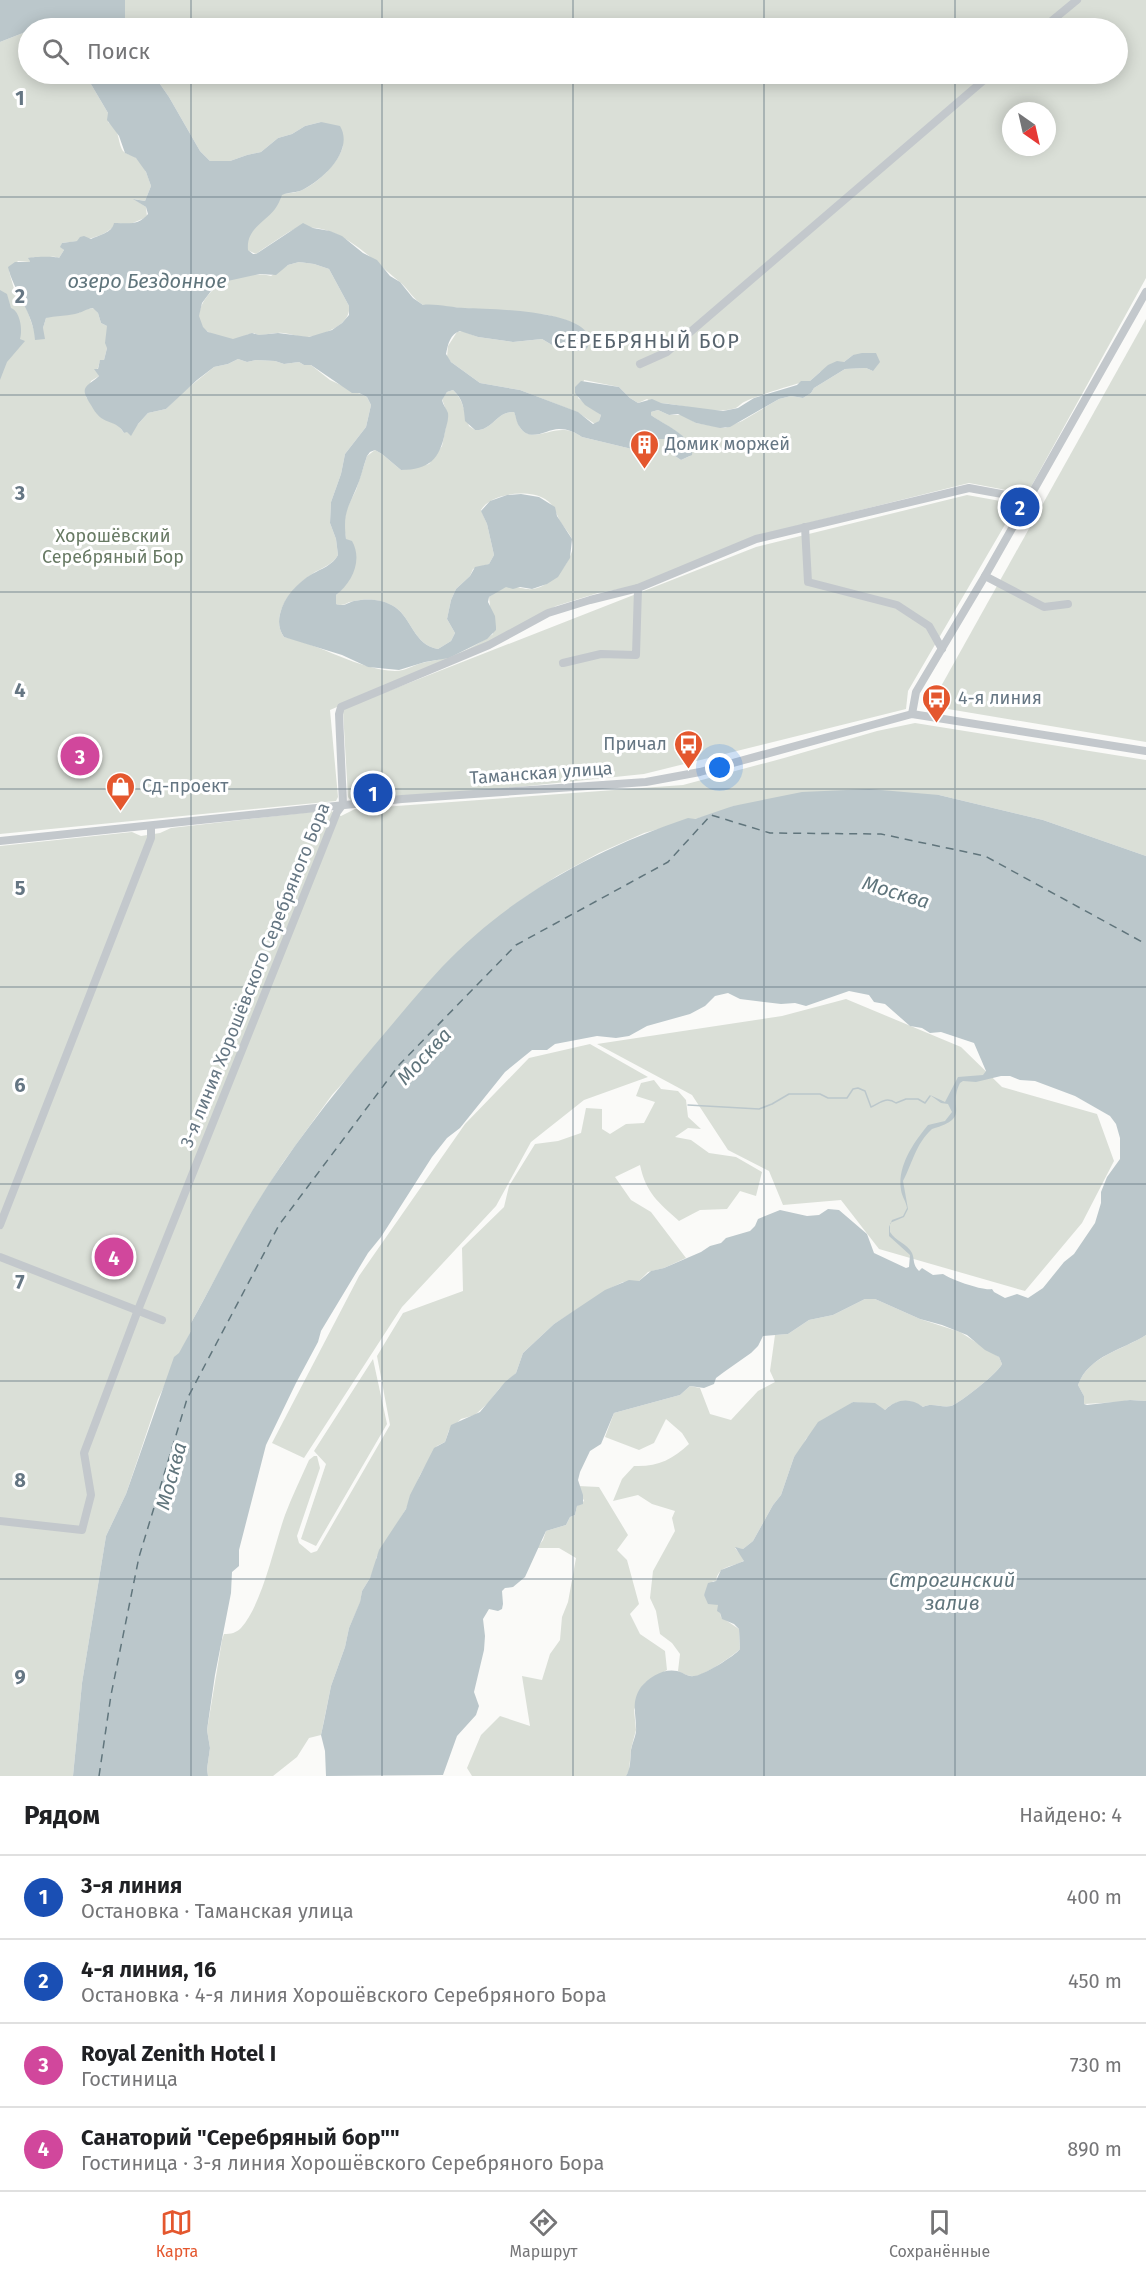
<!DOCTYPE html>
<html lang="ru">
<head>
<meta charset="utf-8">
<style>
  :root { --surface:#fff; --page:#f2f2f2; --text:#202124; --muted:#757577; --line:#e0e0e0; --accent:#e4572e }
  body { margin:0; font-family:"Fira Sans",sans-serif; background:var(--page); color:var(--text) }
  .compass { position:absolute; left:1002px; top:102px; width:54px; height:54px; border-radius:50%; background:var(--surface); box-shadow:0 3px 15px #0003; rotate:146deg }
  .you { position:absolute; left:720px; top:768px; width:21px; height:21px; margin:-15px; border:4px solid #fff; border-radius:50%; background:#1a73e8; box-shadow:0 0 0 9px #1a73e833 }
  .badge { display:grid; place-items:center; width:39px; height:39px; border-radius:50%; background:var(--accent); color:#fff; font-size:20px; font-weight:700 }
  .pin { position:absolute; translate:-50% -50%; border:3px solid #fff; box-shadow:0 2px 6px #0006 }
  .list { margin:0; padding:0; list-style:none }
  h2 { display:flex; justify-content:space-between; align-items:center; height:78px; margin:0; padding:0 24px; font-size:26px }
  h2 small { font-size:20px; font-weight:400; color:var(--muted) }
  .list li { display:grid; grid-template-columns:39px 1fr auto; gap:18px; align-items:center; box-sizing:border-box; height:84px; padding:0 24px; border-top:2px solid var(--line) }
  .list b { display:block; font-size:22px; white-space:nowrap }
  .list p { margin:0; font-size:20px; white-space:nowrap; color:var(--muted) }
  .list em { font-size:20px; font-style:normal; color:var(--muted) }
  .icon { flex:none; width:33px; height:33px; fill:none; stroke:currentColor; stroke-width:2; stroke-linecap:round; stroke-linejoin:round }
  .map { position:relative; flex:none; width:1146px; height:1776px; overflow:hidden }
  .search { position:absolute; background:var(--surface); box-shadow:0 3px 15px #0003; left:18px; right:18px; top:18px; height:66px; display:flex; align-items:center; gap:15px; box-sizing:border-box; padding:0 21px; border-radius:33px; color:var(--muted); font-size:22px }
  .sheet { height:414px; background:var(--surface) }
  nav { display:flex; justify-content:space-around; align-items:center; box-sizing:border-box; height:84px; border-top:2px solid var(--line); background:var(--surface); font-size:16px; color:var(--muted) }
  nav a { display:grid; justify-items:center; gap:3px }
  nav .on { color:var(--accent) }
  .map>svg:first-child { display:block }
  .green { fill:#dadfd7; fill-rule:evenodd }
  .water { fill:#bbc7cb; fill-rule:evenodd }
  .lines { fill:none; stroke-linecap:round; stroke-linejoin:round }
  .stream { stroke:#bbc7cb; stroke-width:1.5 }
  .ferry { stroke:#60757c; stroke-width:1.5; stroke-dasharray:8 6; stroke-linecap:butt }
  .minor { stroke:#c3c8cc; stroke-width:8 }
  .grid { fill:none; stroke:#657683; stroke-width:1.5; stroke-opacity:0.55 }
  .labels { text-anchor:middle; stroke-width:6; stroke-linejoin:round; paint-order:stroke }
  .poi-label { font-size:18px; fill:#657683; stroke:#fff; text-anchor:start }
  .park-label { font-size:18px; fill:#687a64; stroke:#fff }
  .street-label { font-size:18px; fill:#657683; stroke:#fff }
  .water-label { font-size:20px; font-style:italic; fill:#60757c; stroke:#fff }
  .neighbourhood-label { font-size:20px; letter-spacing:1.5px; fill:#57646e; stroke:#fff }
  .grid-label { font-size:20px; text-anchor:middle; font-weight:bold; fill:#657683; stroke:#fff; stroke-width:6; stroke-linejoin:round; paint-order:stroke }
</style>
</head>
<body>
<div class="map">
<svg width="1146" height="1776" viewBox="0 0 1146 1776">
  <rect width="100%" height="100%" fill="#fafaf8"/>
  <g class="green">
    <path d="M125,0H1146V278L1027,494L969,483L756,536L636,586L598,593L556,606L504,635L330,710L338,797L336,801L0,834V42L28,31V74H85L108,113V122C121,131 117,141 123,151C127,155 131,154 135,157C144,163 148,177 151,186L145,201L134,199L146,207L147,217L128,225L116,223C107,238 79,241 62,243L61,247L64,250L59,258C50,254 42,261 33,257L29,262L18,261L9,271L14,289L25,304L35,333L43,328L46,318L49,316L79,313L82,310L94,308L98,313L101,323L107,326V348L104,360L100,361L97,371L99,376L91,381L86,397L102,418L118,425L124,433L138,424L148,413L166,409L183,392L214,367L228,364L238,359L247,362L256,360L275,361L284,364L299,362L304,365H311L330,380L367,397L371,405L366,427L345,454L341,474L331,502L330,523L336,539L338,555C333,565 321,568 312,574C298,583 284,598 280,614C278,622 279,630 284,637C320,644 359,670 395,671C406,671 415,664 426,662C449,659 474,648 493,634L489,597C494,594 499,589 505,587C509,586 522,588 527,589C546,591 565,570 571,554C578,536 563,530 558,517C555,510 552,503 545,499C528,489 491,493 481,510L487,524L494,555L489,564L473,569L470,576L456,589L451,600L447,619L455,633L451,641L438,649C414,645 412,619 395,607C382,599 367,598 354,601C346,602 344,607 336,604V595L343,588L356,557L346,540L344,525L346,510L356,490L367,456L375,450L382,454L401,470L429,464L442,446L448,416L442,399L447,392L453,390C464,400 464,413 469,426L475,430C493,431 496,411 514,412C517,417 517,425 522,430C537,445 558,418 582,437L636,450L655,439H665L672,454L681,460L690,456L692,449C682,431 667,427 651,415V412L658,410L669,415H683L696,423L725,428L742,421L779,399L791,396L803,398L811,393L814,388L845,369L866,368L873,371L853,355L844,362L820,372L810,381C805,380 751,398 744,402C739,405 738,408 732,409C709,414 684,405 661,403L654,404L647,399L638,403L630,398L619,387L584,380L578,398L601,415L599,421L595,424L577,412L520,390L480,383L451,362L447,357L448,346L457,332L462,331L478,337L513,342L542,339L552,345L560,344L577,351L585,350V331L568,321L548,315L423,305C413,299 409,290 401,283C372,260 337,219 295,229C289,231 263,249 256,254L245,249V236L281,194C287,193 294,193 300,191C317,184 339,163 343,146L321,122L305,126L292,134L278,138L261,152L247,155L230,161H210L200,151L169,97L153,74H1118V28H131L125,20ZM1011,111H1047V147H1011Z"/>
    <path d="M299,262L314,264L329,269L349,306C352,325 320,337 305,337C295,337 287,332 278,333C272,333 265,335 259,335C253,334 257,332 250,334C246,334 242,338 238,339C230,341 213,336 207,331C186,317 211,287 226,280C239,275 258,273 271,276L288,265Z"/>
    <polygon points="1146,319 1146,742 930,706"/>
    <polygon points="967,495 1017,504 908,691 906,709 644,774 353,804 348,797 343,711 345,708 756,547"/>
    <polygon points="915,723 1146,760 1146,856 1043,820 939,795 733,806 724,811 644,833 599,853 557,876 518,902 480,933 332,1095 282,1164 251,1213 191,1323 191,1331 158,1399 126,1494 106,1536 82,1683 73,1776 0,1776 0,846 132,832 141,836 160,833 171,828 329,810 341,816 355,809 683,785 784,758 877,731"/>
    <polygon points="846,999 961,1047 1002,1087 1097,1114 1114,1161 1082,1223 1025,1291 879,1249 841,1200 783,1205 769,1171 728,1150 692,1095 597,1044 782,1016"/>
    <polygon points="590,1044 648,1077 584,1100 531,1142 496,1206 402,1307 304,1458 272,1443 359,1276 465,1124 529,1058"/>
    <path d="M654,1080L661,1089L678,1091L686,1100L688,1117L701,1129L688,1128L675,1137L691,1140L709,1153L736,1157L762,1172L756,1196L740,1191L727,1209L700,1210L679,1221C658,1202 646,1193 640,1165L615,1177L631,1200L651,1212L686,1258L664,1268L648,1272L639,1281L623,1282L609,1289L554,1324L523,1353L516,1373L499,1389L488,1403L475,1415L461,1419L449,1430L445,1442L437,1446L420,1475L406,1509L376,1558V1564L370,1578L362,1591L360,1603L349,1628L345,1647L331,1686L321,1735L309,1738L297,1757L273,1776H208L207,1769L210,1748L207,1730L222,1640L224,1634C231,1634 236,1633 241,1628C262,1605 274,1546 285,1515C292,1496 301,1478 309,1460L314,1456H317L320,1468L297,1536L299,1543L311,1553L317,1551L390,1425L377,1356L403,1313L463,1291L462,1248L504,1207L509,1186L535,1144L558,1141L581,1133L586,1108L602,1109V1129L610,1134L626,1124L644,1123L655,1102L636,1096L641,1083Z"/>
    <path d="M865,1299H875L920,1319L960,1332L999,1357L1002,1364C998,1373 960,1403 951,1406C941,1408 932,1402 923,1407C911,1398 894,1400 885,1410L871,1404L853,1402L806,1439L801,1449L794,1457L781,1495L773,1505L753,1541L743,1549L735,1548L745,1560C733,1568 719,1564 716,1581H713L704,1595L718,1605L721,1617L739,1629L740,1649C736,1654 703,1676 696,1676C689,1677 684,1674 678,1671L680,1654L672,1643L660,1634L656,1611L650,1598L653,1571L675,1531L672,1518L675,1511L652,1504L638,1495L613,1501L622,1479L634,1466C657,1467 672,1460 689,1444L682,1433L666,1419L654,1443L639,1450L605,1437L614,1413L680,1395L690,1386L700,1388L710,1414L731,1420L758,1391L775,1382L770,1371L775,1335L788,1334L809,1320L833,1315Z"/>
    <path d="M1146,1335V1401L1130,1400L1120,1402L1084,1404V1396L1078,1385C1088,1356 1123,1350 1146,1335Z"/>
    <polygon points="373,1359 387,1424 316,1546 301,1539 326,1464 314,1451"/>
    <polygon points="578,1486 599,1487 628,1535 617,1550 627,1560 639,1604 630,1614 640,1634 665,1651 667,1670 645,1683 634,1710 636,1730 631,1749 629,1771 626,1776 472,1776 467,1768 481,1735 500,1716 530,1726 522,1676 542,1680 550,1654 560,1640 562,1617 568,1602 576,1558 559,1548 537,1548 543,1540 546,1531 566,1525 570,1517 575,1515 577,1506 584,1501"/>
  </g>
  <g class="water">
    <polygon points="0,0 125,0 125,20 131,28 40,27 28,28 28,31 0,42"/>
    <path d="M85,74H153L169,97L200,151L210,161H230L247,155L261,152L278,138L292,134L305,126L321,122L340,126C355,151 321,182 300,191C294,193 288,192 282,195C280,200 278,205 275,209C264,223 246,229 248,250L253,254H256L303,223L313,228L330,231L342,236L363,253L377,260L390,276L400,282L413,298L423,305C433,303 454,308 465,308C491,309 572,310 587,333C589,337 588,343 588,347L585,350L577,351L560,344L552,345L542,339L513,342L478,337L460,331C450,334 448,344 446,354L451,362L480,383L520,390L578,412L593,424L599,421L601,415L585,405L575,393V387L581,381L619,387L630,398L638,403L652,399L661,403L723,411L738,408L754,398L797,385L801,381H810L828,365L837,361L844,362L853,355L862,353H876L880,362L873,371L866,368L845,369L814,388L811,393L803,398L791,396L779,399L730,427L720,428L696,423L678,414L669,415L658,410L651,412V415C663,424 695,437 692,455L681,460L672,454L665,439H655L636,450L582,437C575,432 568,429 559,429C546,429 530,444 519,426C516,421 516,416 514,412C496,411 493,431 475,430L465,421C464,408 463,399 453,390L447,392L442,400C443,405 446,408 448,413C449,420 446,426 445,432C440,459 429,470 401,470L382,454L375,450L370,452L367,456C363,467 361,478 356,489C347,510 343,514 346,539L352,541C363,560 352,583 336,595V604C344,607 347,603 354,601C367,598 383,599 395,607C412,619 414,645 438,649L451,641L455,633L447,619L451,600L456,589L470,576L475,567L489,564L494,555L487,524L481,511L490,501L507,495L521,494L539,497L555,507L557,516L572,539L570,558L558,577L547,584L532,589L520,587L513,589L506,587L489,597L488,602L495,616L496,627V630L487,639L449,658L425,662L399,670L368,667L342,655L284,637C279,630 278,622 280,614C284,597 297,583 312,574C321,569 333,565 338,555L336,539L330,523L331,502L341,474L345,454L366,427L371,405L367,397L359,393H352L311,365H304L299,362L284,364L275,361L256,360L247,362L238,359L228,364L214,367L197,380L166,409L148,413L138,424L131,436L127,432L124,433C118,421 105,424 97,414C94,411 92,406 89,402C79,386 88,386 99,376L94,369H98L100,360H104L107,348L105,343L107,326L101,323L98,313L93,308C86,309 81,313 75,314C65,316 55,316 46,318L43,328L45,339L35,340C34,314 13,290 8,267L15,262H29L30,261L28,258C33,257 54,256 59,258L64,250L60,247L62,243L77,241L80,237L84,236L91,239C99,235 112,233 114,223C128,223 138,226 148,214L146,207L133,199L145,201L151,186L146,172L136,158L125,153L119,136L107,120L108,113ZM299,262L314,264L329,269L349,306V315L342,323L332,330L309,337L278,333L259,335L252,333L233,339L208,332L203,327L199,316L202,303L211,291L223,282L260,274L276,275L288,265Z"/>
    <path d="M0,290L7,294L11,308C20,311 23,330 20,339L25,341L7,362L0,380Z"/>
    <path d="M869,789L939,795L1043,820L1146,856V1335C1123,1350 1089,1355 1078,1385L1084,1396V1404L1087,1405L1130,1400L1146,1401V1776H626C631,1768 630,1759 631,1750C632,1744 635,1738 636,1732C637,1715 630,1703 641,1687C649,1677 664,1668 677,1671C683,1672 687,1677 694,1676C702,1676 735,1656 740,1649L739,1629L734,1624L722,1619L720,1613L717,1611L718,1605L708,1604L704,1595L708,1583L716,1581L721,1570L744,1561L735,1547L743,1549L753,1541L773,1505L781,1495L794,1457L818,1422L853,1402L875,1403L885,1410C896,1399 910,1397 923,1407C932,1402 941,1408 951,1406C960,1403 998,1373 1002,1364L999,1357L985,1350L967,1335L942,1325L920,1319L875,1299H865L833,1315L809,1320L788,1334L763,1336L758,1346L751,1353L724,1372L716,1378L714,1384L704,1388L690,1386L680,1395L614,1413L601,1444L590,1451L580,1472L578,1480L583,1495V1504L577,1506L575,1515L570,1517L566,1525L546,1531L525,1577L513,1587L505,1588L502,1591L503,1604L502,1609L498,1611L489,1609L483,1619L485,1636L484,1650L474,1692L479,1706L476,1715L457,1736L443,1775L326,1776L325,1751L321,1735L324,1721L331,1686L345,1647L349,1628L360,1602L362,1591L370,1578L379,1550L406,1509L410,1495L434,1448L445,1442L451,1425L480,1412L505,1382L516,1373L523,1353L554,1324L605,1290L629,1280L639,1281L651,1271L664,1268L701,1252L710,1246L721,1243L726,1238L750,1231L755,1226L758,1219L780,1210L807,1216L819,1215L828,1209L839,1210L867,1234L874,1253L906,1268L909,1267L910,1255L889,1236V1227L892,1220L903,1216L907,1208C906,1201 902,1197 901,1190C897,1166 914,1142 928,1125L945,1121L952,1112L948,1104L941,1103L930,1095L945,1102L958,1077L983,1075L986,1071L974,1043L941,1032L930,1033L922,1028L910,1026L885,1004L874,1002L869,995L849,991L806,1006L795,1003L781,1004L740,999L728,993L715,996L705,1006L690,1014L647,1026L629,1036L616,1038L597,1036L555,1044L547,1050H532L505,1072L460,1128L447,1138L432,1157L381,1237L368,1253L321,1331L318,1342L296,1383L266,1445L239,1550V1566L232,1572L231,1593L215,1675L207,1730L210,1748L207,1769L208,1776H73L82,1683L106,1536L126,1494L174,1357L179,1353L191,1331V1323C212,1286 230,1248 252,1211C287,1153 329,1099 373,1047C396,1020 418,993 442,967C509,896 596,849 688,818L695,819L733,806L802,792ZM1001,1076H1010L1020,1080L1035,1081L1075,1096L1110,1116L1116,1124L1120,1138V1159L1107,1177L1101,1192V1203L1095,1223L1074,1254L1064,1262L1043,1288L1028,1298L1017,1294L1005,1298L994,1292L992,1289C983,1291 952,1280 943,1274L933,1275L922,1268L919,1271C912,1264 915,1260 912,1253C908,1244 895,1241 890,1232V1223L904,1217L908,1209L903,1181C913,1162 915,1145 932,1129C972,1117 947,1109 960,1083L963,1081L976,1082Z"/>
  </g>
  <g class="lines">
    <path class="stream" d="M688,1105L759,1109L772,1104L789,1094H820L828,1098H847L853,1089L858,1088L865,1091L871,1107C880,1103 886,1096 896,1103L906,1099H918L925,1103L930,1096"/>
    <polyline class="ferry" points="99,1776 111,1695 139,1557 187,1399 279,1225 399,1065 516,945 668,862 711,815 770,833 881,834 985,856 1146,944"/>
    <g class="minor">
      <polyline points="1043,28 1077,0"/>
      <polyline points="640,364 667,352 991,74"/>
      <polyline points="805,527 808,582 897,605 929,626 942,649"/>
      <polyline points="985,576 1044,607 1068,604"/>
      <polyline points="563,663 601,654 636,655 638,588"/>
      <polyline points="912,714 916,692 985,576 1146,292"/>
      <polyline points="0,841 402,799 646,782 700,772 912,714 1146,751"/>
      <polyline points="0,1225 151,838 151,827"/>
      <polyline points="0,1257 162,1320"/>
      <polyline points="0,1521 82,1530 91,1495 84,1453 138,1310 318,860 337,812 343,804 339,714 341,707 489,645 548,613 590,600 638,588 756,539 969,488 1029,499"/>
    </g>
  </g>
  <path class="grid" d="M191,0V28M382,0V28M573,0V28M764,0V28M955,0V28M191,74V1776M382,74V1776M573,74V1776M764,74V1776M955,74V1776M0,197H1146M0,395H1146M0,592H1146M0,789H1146M0,987H1146M0,1184H1146M0,1381H1146M0,1579H1146"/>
  <defs>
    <symbol id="building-pin" viewBox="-11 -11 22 30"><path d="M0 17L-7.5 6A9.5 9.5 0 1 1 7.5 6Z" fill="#e4572e" stroke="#fff"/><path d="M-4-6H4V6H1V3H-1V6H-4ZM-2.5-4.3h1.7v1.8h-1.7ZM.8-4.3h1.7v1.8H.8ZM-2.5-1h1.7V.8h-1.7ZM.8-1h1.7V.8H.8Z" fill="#fff"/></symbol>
    <symbol id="bus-pin" viewBox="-11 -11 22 30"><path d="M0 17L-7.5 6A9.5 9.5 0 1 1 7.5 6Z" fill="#e4572e" stroke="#fff"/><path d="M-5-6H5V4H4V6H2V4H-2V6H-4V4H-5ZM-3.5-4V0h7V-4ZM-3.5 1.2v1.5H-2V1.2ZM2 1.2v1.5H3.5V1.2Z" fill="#fff"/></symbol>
    <symbol id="shop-pin" viewBox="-11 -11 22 30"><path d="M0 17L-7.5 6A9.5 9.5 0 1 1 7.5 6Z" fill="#e4572e" stroke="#fff"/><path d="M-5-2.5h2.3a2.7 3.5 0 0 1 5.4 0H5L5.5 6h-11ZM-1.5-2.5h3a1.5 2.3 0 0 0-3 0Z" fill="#fff"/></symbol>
  </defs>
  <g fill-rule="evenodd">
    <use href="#building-pin" x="628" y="428" width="33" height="45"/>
    <use href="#bus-pin" x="920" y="682" width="33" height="45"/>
    <use href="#bus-pin" x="672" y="728" width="33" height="45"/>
    <use href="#shop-pin" x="104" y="770" width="33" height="45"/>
  </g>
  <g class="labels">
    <g class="poi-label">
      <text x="665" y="450">Домик моржей</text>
      <text x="958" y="704">4-я линия</text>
      <text x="667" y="750" text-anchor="end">Причал</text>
      <text x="142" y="792">Сд-проект</text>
    </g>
    <g class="park-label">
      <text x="113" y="542">Хорошёвский<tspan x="113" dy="21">Серебряный Бор</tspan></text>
    </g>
    <g class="street-label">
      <text transform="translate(541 773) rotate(-4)" y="6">Таманская улица</text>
      <text transform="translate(255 975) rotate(-68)" y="6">3-я линия Хорошёвского Серебряного Бора</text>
    </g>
    <g class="water-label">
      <text x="147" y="288">озеро Бездонное</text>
      <text transform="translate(896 892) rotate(17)" y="7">Москва</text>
      <text transform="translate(424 1056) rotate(-47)" y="7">Москва</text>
      <text transform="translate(171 1476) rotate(-75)" y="7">Москва</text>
      <text x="952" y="1587">Строгинский<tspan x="952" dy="23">залив</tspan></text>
    </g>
    <g class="neighbourhood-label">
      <text x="647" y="348">СЕРЕБРЯНЫЙ БОР</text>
    </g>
  </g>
  <g class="grid-label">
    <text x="20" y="105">1</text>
    <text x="20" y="303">2</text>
    <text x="20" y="500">3</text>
    <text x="20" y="697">4</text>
    <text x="20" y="895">5</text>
    <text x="20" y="1092">6</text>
    <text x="20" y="1289">7</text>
    <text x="20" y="1487">8</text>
    <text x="20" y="1684">9</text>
  </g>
</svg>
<svg class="compass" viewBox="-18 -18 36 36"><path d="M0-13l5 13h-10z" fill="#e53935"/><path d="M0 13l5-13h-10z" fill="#757577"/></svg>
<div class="you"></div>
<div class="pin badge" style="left:373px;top:793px;background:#1a4fb4">1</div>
<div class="pin badge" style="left:1020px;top:507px;background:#1a4fb4">2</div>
<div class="pin badge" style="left:80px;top:756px;background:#d1479c">3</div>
<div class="pin badge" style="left:114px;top:1257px;background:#d1479c">4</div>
<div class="search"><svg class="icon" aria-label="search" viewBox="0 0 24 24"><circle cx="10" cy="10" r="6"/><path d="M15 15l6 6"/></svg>Поиск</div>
</div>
<section class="sheet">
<h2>Рядом<small>Найдено: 4</small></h2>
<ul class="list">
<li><span class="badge" style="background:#1a4fb4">1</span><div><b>3-я линия</b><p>Остановка · Таманская улица</p></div><em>400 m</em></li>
<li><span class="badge" style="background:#1a4fb4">2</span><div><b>4-я линия, 16</b><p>Остановка · 4-я линия Хорошёвского Серебряного Бора</p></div><em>450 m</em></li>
<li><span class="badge" style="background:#d1479c">3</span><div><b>Royal Zenith Hotel I</b><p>Гостиница</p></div><em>730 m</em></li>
<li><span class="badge" style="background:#d1479c">4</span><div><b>Санаторий &quot;Серебряный бор&quot;&quot;</b><p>Гостиница · 3-я линия Хорошёвского Серебряного Бора</p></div><em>890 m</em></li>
</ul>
</section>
<nav>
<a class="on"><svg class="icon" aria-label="map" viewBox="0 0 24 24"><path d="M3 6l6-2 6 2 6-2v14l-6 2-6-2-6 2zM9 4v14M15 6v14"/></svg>Карта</a>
<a><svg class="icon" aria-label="directions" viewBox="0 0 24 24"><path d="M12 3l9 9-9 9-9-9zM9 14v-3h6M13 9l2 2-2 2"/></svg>Маршрут</a>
<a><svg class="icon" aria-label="saved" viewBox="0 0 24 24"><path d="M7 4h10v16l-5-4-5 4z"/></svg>Сохранённые</a>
</nav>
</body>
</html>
